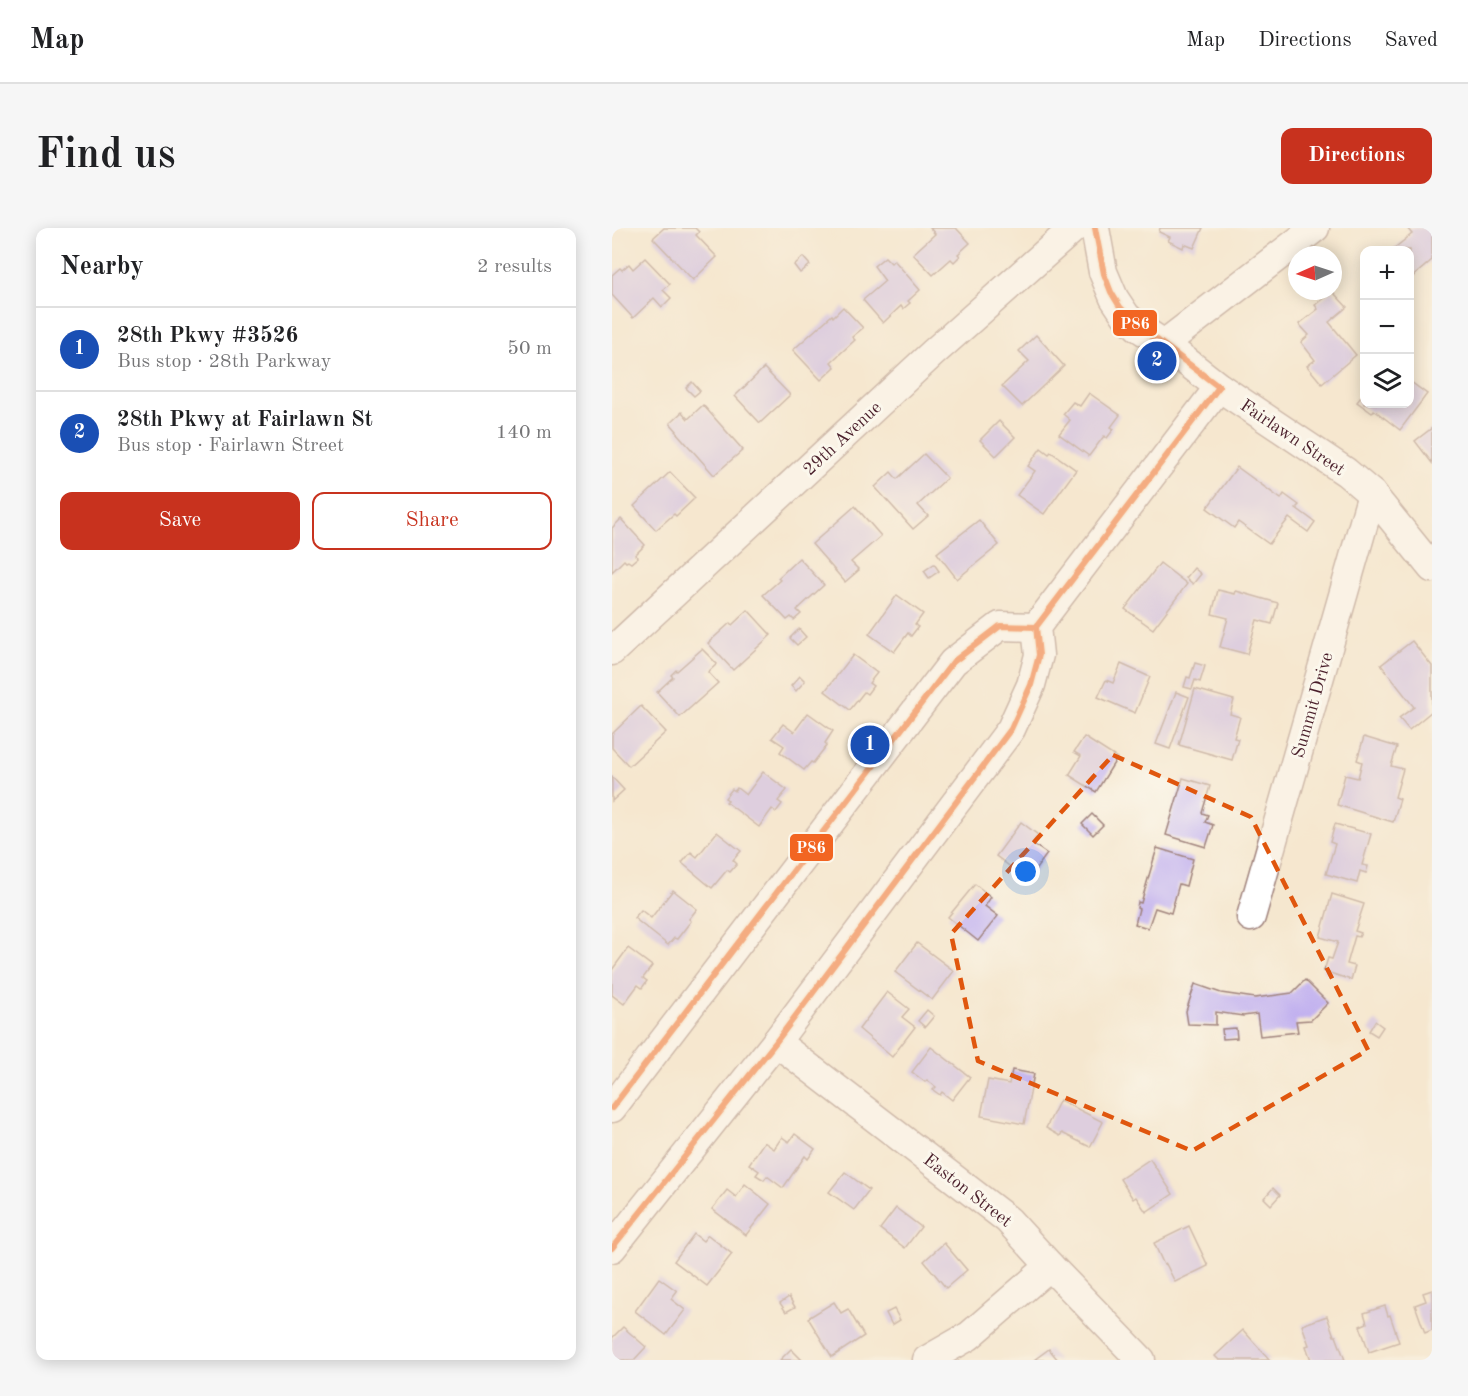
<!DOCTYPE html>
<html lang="en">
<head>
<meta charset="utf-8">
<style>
  :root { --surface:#fff; --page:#f6f6f6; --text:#202124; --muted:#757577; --line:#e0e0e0; --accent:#c8321e }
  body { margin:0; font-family:"Old Standard TT",serif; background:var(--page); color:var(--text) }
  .controls { position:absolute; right:18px; top:18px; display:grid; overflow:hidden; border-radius:12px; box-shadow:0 3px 15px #0003 }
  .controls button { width:54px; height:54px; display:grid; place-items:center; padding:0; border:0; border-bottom:2px solid var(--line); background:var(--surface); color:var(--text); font:30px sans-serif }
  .compass { position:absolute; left:676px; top:18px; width:54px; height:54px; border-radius:50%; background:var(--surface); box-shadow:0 3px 15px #0003; rotate:267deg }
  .you { position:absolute; left:414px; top:644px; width:21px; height:21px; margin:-15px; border:4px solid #fff; border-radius:50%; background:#1a73e8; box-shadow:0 0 0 9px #1a73e833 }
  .badge { display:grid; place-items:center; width:39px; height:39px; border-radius:50%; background:var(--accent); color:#fff; font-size:20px; font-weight:700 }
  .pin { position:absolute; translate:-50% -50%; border:3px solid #fff; box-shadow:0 2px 6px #0006 }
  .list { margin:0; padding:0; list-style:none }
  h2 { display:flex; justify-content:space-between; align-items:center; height:78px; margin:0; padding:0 24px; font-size:26px }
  h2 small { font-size:20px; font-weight:400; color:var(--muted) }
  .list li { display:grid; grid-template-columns:39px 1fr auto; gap:18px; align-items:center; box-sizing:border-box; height:84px; padding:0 24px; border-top:2px solid var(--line) }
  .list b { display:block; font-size:22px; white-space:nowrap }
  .list p { margin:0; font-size:20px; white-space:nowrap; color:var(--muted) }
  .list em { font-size:20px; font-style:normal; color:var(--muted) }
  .actions { display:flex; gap:12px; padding:18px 24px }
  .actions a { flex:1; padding:14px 0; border:2px solid var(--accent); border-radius:12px; text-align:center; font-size:21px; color:var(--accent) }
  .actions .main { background:var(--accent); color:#fff }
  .icon { flex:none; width:33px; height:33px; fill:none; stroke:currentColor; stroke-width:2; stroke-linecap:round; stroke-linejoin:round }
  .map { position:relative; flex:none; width:820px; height:1132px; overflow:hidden; border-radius:12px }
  header { display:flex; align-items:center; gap:36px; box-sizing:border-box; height:84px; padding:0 30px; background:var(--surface); border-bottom:2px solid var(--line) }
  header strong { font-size:28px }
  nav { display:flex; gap:33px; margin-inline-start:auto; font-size:21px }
  .intro { display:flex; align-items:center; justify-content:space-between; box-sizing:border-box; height:144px; padding:0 36px }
  h1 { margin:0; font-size:42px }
  .button { padding:15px 27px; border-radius:12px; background:var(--accent); color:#fff; font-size:21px; font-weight:700 }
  main { display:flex; gap:36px; padding:0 36px }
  aside { flex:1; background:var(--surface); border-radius:12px; box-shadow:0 3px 15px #0003 }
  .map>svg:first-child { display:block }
  .building { fill:#c1b0ef }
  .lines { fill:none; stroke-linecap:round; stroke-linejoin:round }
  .street-casing { stroke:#a0837d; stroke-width:31 }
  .street { stroke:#fff; stroke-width:28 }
  .bus-1-casing { stroke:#fbf7ec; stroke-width:10 }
  .bus-1 { stroke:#f26522; stroke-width:6 }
  .marked { fill:none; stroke:#e0560e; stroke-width:4.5; stroke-dasharray:12 8; stroke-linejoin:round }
  .labels { text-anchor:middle; stroke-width:6; stroke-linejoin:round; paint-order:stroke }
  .street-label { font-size:18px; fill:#4a1f2b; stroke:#fbf7ec }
  .line-badge { stroke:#fbf7ec; stroke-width:2 }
  .badge-label { font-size:16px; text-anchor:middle; font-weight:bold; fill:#fff }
</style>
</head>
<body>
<header>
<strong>Map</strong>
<nav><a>Map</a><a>Directions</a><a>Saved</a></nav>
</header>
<div class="intro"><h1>Find us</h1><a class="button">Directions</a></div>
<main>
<aside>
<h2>Nearby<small>2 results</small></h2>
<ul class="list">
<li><span class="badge" style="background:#1a4fb4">1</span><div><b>28th Pkwy #3526</b><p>Bus stop · 28th Parkway</p></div><em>50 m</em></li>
<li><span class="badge" style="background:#1a4fb4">2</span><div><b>28th Pkwy at Fairlawn St</b><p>Bus stop · Fairlawn Street</p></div><em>140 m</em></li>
</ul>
<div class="actions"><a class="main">Save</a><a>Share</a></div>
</aside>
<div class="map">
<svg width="820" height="1132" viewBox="0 0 820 1132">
  <rect width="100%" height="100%" fill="#fbf7ec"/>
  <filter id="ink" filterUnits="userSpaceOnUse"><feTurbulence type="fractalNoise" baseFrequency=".0167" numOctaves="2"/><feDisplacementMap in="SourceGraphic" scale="12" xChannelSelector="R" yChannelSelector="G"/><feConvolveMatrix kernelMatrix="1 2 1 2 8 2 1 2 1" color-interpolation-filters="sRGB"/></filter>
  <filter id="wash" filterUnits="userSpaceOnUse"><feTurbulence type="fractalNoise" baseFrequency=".008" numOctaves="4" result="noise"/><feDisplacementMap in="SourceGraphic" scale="24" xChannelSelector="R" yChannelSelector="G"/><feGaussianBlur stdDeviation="1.35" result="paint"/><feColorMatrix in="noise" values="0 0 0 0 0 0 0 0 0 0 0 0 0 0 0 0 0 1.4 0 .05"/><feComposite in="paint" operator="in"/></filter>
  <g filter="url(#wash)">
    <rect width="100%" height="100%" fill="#f5e7cf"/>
    <g id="blocks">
      <g class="building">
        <polygon points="52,0 83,0 87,4 84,7 105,29 81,52 41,10"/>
        <polygon points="318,0 344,0 358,15 346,26 348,28 342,34 339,31 321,47 301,26 323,6"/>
        <polygon points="548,0 591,0 582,20 572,16 571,20 556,13 558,9 547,4"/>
        <polygon points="795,0 817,0 820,4 820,32 798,51 798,22 780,22 800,6"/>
        <polygon points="191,29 198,37 188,45 182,37"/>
        <polygon points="273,29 279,35 282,32 308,62 296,73 298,75 291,81 289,78 271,95 251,72 273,53 262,38"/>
        <polygon points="33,30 58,56 51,62 59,70 50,79 42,70 21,90 0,67 0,47 8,40 10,42 17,36 21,41"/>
        <polygon points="720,63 735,79 717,94 744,127 710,156 695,138 703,132 689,114 697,107 687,96 706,81 703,77"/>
        <polygon points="231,79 251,100 240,109 243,112 219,134 223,139 209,152 181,122 220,87 221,89"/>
        <polygon points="424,107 452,138 410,178 390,158 417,133 407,123"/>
        <polygon points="152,140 178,167 148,195 123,168"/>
        <polygon points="80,154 88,163 82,168 74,160"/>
        <polygon points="799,154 815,166 788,202 762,182 760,185 745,174 752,165 752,176 798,176 798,157"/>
        <polygon points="477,165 508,187 499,199 502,201 495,210 492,208 477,228 447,206 458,192 451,186 461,174 468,178"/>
        <polygon points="91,177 131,222 102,247 64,204 65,203 58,195 70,184 76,191"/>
        <polygon points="387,193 403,209 384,228 368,212"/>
        <polygon points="820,200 820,235 803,213"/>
        <polygon points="429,220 437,226 439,224 464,242 432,286 405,267 423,243 416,238"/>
        <polygon points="312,226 335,250 306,277 316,288 301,301 263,259 279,244 285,251"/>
        <polygon points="625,239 669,271 672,266 687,277 684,280 703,294 696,304 677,290 657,316 626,294 622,300 595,280"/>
        <polygon points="58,244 83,270 64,288 62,286 44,302 22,278"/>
        <polygon points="243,278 269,308 239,334 247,342 233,354 200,316"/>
        <polygon points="9,291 33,317 23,327 26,329 19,335 16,333 14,334 12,332 0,344 0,300"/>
        <polygon points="367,292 387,317 345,351 325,325"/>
        <polygon points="187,330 212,357 185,382 189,386 182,392 179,389 175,392 151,367 168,352 166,350"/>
        <polygon points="548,335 575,356 541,401 513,381"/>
        <polygon points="322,336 327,343 317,350 312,343"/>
        <polygon points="582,340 589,346 581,356 574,350"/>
        <polygon points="606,362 623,366 624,363 666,375 660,396 645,392 635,426 608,419 616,390 600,386"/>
        <polygon points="285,367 311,386 303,397 306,399 299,408 296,405 282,424 257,406"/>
        <polygon points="136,382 159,407 121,442 96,415 118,395 120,397"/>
        <polygon points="187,401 194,409 185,417 178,410"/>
        <polygon points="800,413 820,438 820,483 797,502 787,490 802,479 769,437"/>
        <polygon points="90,421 105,436 96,444 106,455 68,489 45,464 61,449 59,447 64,442 65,443"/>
        <polygon points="241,427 265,445 257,455 261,458 255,466 252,464 238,482 213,463"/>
        <polygon points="583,435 593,438 588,454 583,452 580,461 572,459 575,449 578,450"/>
        <polygon points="509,436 538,449 523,485 486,469 494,452 501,455"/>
        <polygon points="188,448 193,453 184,463 179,458"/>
        <polygon points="583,461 622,472 618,486 628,489 622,510 626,511 620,532 567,517"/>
        <polygon points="564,464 577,469 558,521 544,516"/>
        <polygon points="29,478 54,504 17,538 0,520 0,506"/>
        <polygon points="196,485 221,503 213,515 215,517 201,535 199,534 192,542 168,524 172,518 160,510 171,496 182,504"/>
        <polygon points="472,509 505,530 484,564 457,547 469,528 462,524"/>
        <polygon points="752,509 785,519 779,538 791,541 783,569 788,571 781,594 725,577 733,547 746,550 750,534 745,532"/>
        <polygon points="151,544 175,562 166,573 170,576 164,584 160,581 147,599 114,574 116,572 113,570 120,561 123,563 125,560 134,567"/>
        <polygon points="0,549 12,562 0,573"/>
        <polygon points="571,550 598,558 590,585 596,587 593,594 601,597 594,619 554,607"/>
        <polygon points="480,586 491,597 481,607 470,596"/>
        <polygon points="409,594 426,607 420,615 435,626 416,652 384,628"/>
        <polygon points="723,596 759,606 750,637 756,638 754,645 748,643 745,655 714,646 723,616 718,614"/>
        <polygon points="105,604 129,623 121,632 125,636 118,644 115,642 100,660 70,635 79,624 85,629"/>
        <polygon points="545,620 581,631 574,658 567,656 559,685 543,680 536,700 523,696 527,681 525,680 526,674 529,675"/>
        <polygon points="363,656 379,669 373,678 386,688 366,713 336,689"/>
        <polygon points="61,662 85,681 77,691 79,693 65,711 62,710 56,717 22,690 29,682 39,690"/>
        <polygon points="720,666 752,676 743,703 749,705 747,709 743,708 735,736 743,738 739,752 712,743 716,730 720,731 726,714 708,709"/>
        <polygon points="305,715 342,743 320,772 283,744"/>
        <polygon points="16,720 40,738 31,750 35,753 30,760 26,757 12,776 0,767 0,742"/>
        <polygon points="693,752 716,775 699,792 684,793 686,804 648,808 645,786 631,788 604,784 604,797 576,796 574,783 583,756 609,765 643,770 680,765"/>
        <polygon points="275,764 297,781 290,789 303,799 280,829 247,801"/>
        <polygon points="315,782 322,788 313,799 306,793"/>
        <polygon points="763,793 771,799 765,808 757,803"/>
        <polygon points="624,800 625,810 611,811 610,801"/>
        <polygon points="319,819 358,849 340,872 330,864 328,867 321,862 324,859 315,852 313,854 300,844"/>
        <polygon points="400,842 422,846 412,896 369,888 376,852 397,856"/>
        <polygon points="448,872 491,894 478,919 450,905 448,908 434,900"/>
        <polygon points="183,906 203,921 196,931 193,928 171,960 155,948 152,952 144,947 147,943 137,936 152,914 162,921 170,909 177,914"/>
        <polygon points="538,931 561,966 534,984 524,969 521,971 508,951"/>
        <polygon points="233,944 257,962 242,982 217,964"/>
        <polygon points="133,956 158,976 134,1007 100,981 115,962 124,969"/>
        <polygon points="661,960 668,967 659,977 652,970"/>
        <polygon points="284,980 309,999 293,1020 268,1001"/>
        <polygon points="577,998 596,1038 563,1054 554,1036 552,1037 542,1015"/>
        <polygon points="82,1006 91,1013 96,1007 120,1026 95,1058 62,1033"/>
        <polygon points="332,1015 355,1042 334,1060 312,1033"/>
        <polygon points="47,1050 65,1063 59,1071 73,1082 54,1107 23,1083"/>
        <polygon points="820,1062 820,1102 813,1105 803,1077 814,1073 811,1065"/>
        <polygon points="177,1069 183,1079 174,1084 168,1075"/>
        <polygon points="222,1074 229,1085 236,1081 252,1108 220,1129 196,1090"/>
        <polygon points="773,1078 776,1088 778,1087 787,1114 757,1124 748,1098 755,1095 752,1085"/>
        <polygon points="282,1081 288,1092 280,1097 274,1085"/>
        <polygon points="715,1088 722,1108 724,1108 733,1132 699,1132 694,1118 697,1117 690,1097"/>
        <polygon points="11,1099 34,1119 22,1132 0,1132 0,1110"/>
        <polygon points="631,1102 658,1132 607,1132 603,1128"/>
        <polygon points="179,1121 190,1132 168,1132"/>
        <polygon points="437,1121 446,1132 422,1132"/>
      </g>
    </g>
  </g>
  <g filter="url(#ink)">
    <use href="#blocks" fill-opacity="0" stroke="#a0837d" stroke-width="1.5"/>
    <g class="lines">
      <defs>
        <g id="street">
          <polyline points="483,0 491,44 502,70 514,88 526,99 552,116 607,159 734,244 760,266 820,340"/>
          <polyline points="552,116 703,0"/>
          <polyline points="0,423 321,125 462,0"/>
          <polyline points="639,689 760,266"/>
          <polyline points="164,814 396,992 438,1038 529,1132"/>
          <polyline points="0,880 341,434 388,398 424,399"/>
          <polyline points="0,1020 164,814 399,501 419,457 427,427 424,399 607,159"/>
          <polyline points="315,1132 357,1108 438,1038"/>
        </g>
      </defs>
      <use href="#street" class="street-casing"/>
      <use href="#street" class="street"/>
      <defs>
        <g id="bus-1">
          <polyline points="483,0 492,46 499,64 508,79 524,96 607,159"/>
          <polyline points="0,880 341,434 388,398 424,399"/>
          <polyline points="0,1020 164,814 399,501 419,457 427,427 424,399 607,159"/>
        </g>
      </defs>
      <use href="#bus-1" class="bus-1-casing"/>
      <use href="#bus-1" class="bus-1"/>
    </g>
  </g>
  <path d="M0 0H820V1132H0ZM501,527L639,589L756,822L580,923L366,833L339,706Z" fill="#f5e7cf" fill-opacity=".55" fill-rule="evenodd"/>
  <path class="marked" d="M501,527L639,589L756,822L580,923L366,833L339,706Z"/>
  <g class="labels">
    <g class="street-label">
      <text transform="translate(681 209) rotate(34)" y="6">Fairlawn Street</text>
      <text transform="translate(230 210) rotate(-43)" y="6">29th Avenue</text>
      <text transform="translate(700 477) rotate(-74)" y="6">Summit Drive</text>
      <text transform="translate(356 962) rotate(38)" y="6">Easton Street</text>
    </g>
  </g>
  <g class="line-badge">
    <rect x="500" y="81" width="46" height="28" rx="6" fill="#f26522"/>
    <rect x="177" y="605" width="45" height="29" rx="6" fill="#f26522"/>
  </g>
  <g class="badge-label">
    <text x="523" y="101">P86</text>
    <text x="199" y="625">P86</text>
  </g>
</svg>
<div class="controls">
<button>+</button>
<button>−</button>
<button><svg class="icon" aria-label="layers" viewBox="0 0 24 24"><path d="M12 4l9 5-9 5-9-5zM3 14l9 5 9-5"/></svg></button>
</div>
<svg class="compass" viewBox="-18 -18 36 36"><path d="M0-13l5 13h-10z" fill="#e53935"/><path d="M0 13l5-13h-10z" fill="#757577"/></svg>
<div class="you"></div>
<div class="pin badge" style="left:258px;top:517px;background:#1a4fb4">1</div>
<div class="pin badge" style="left:545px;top:133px;background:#1a4fb4">2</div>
</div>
</main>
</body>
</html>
